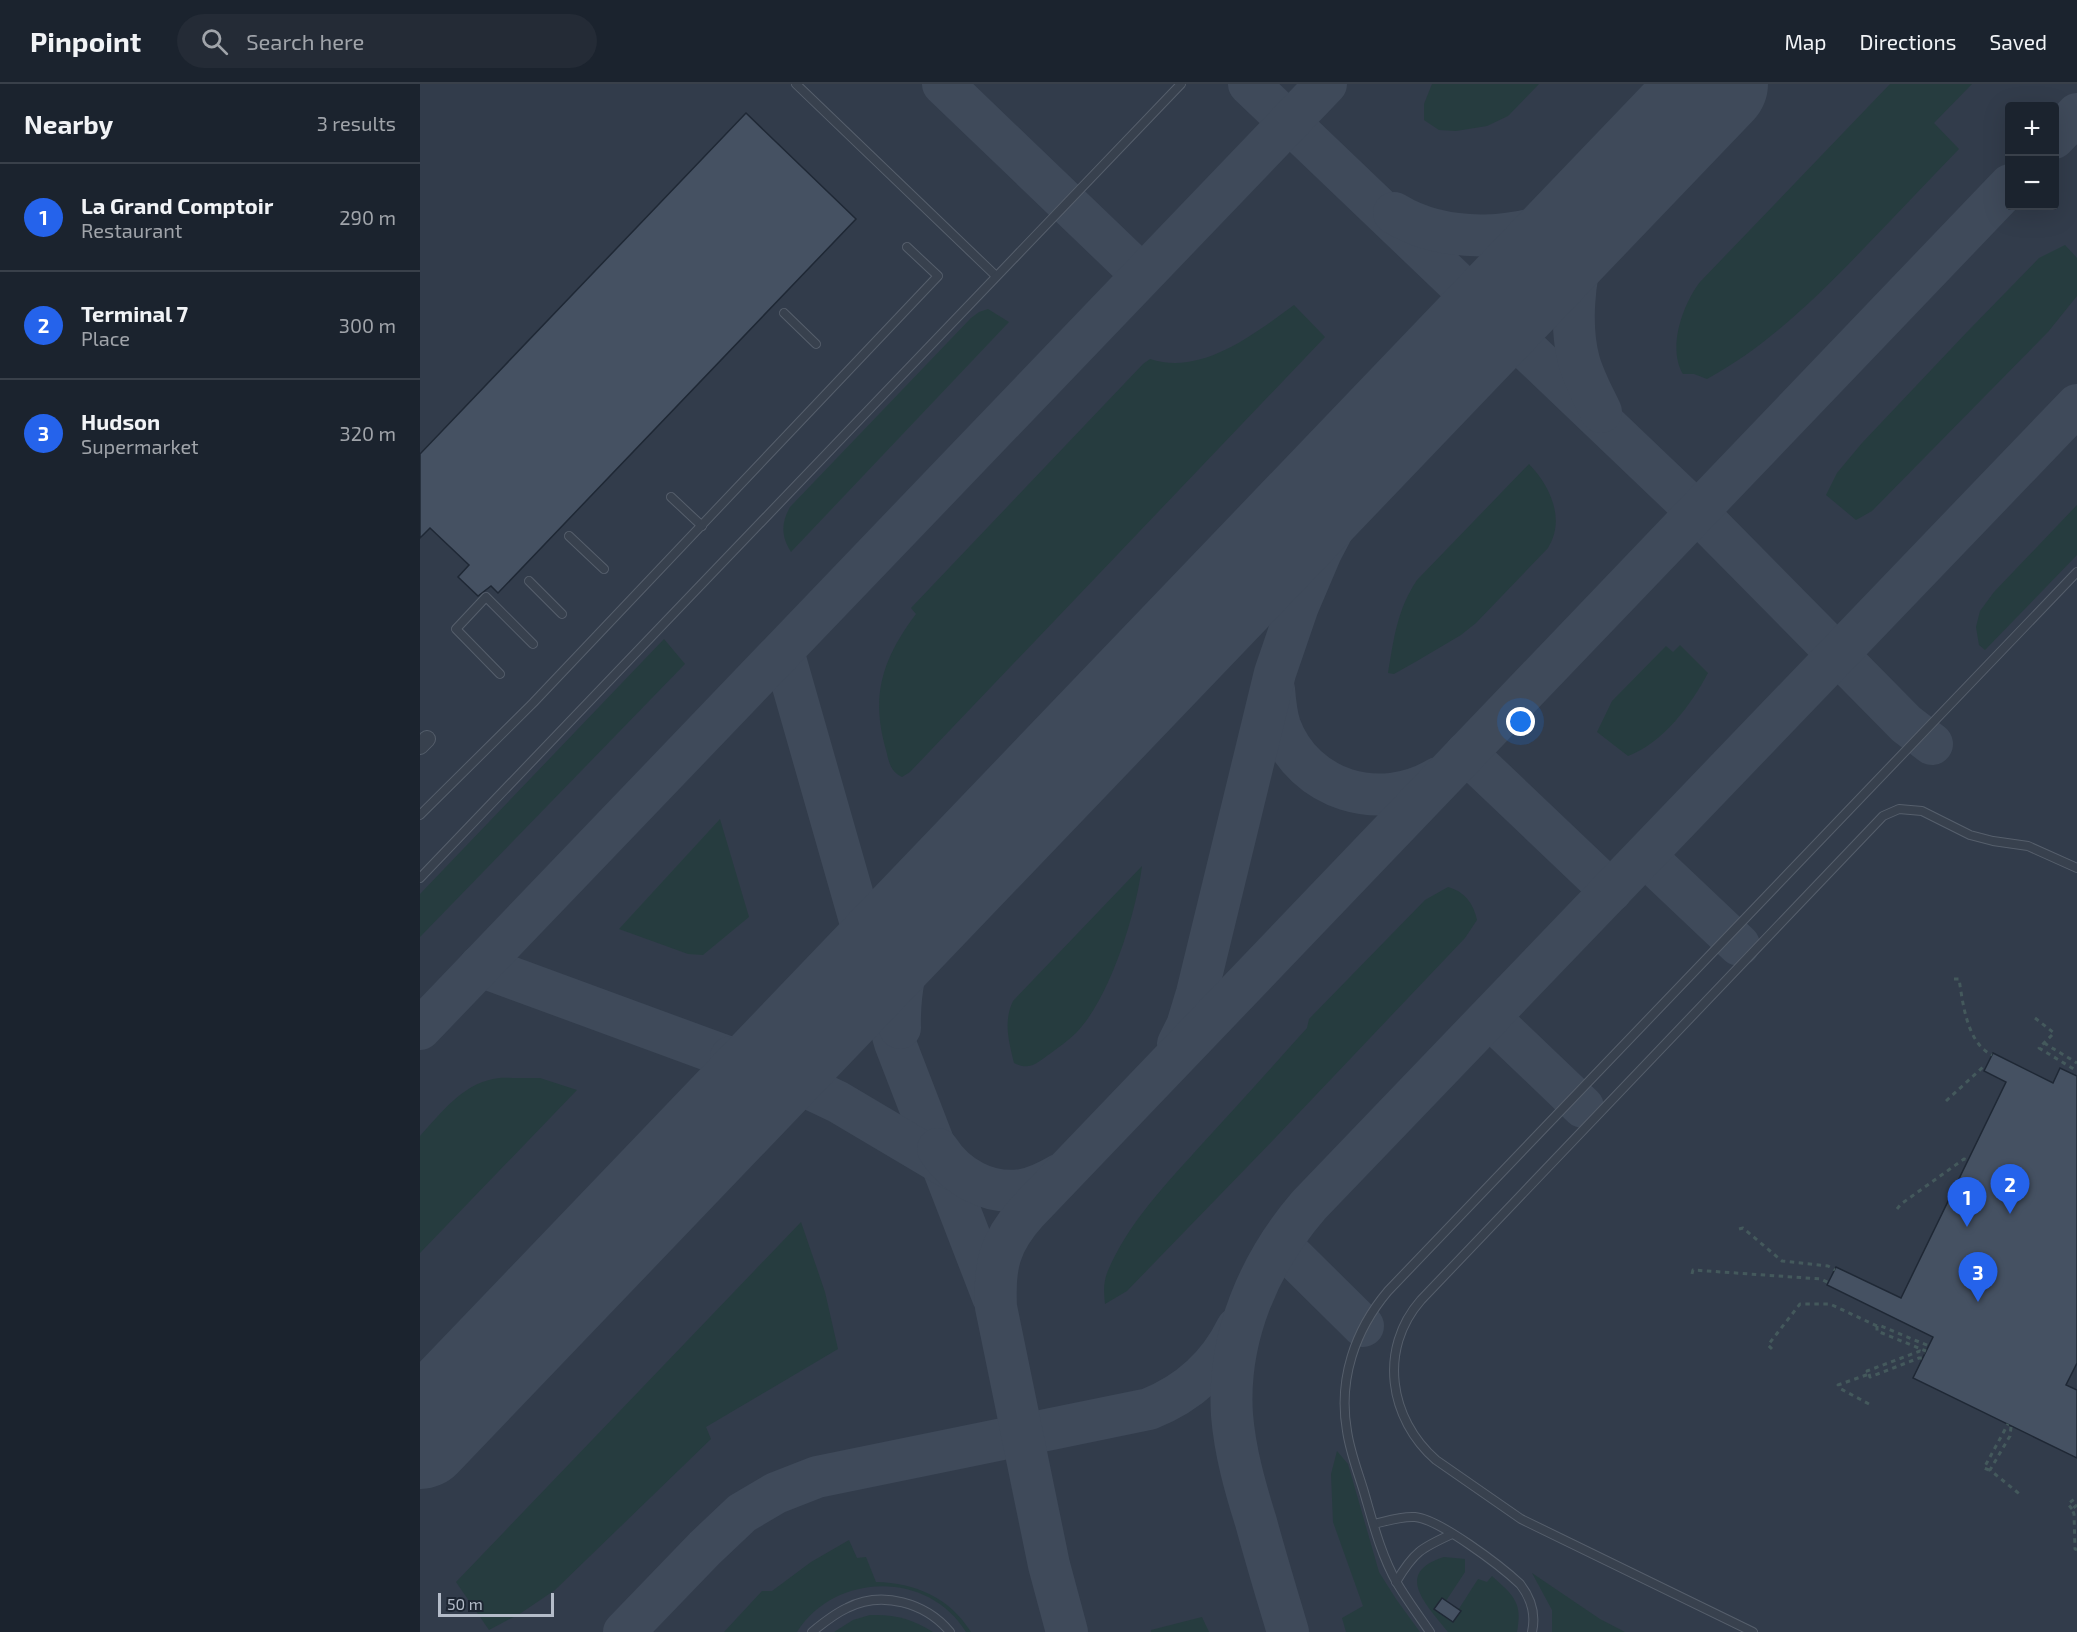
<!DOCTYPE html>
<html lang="en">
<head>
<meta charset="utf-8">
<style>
  :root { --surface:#1b232e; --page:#242b36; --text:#f1f3f6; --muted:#a0a4aa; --line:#39404a; --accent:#2563eb }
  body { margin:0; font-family:"Exo 2",sans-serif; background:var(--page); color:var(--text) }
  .controls { position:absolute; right:18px; top:18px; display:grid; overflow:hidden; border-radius:6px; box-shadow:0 6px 24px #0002 }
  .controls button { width:54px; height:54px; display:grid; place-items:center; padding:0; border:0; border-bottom:2px solid var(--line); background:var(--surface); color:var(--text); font:30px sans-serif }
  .scale { position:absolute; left:18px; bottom:15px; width:116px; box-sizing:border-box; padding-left:6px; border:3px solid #b4bcc9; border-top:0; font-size:16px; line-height:21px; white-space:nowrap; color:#b4bcc9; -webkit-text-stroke:4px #1d2633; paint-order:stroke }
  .you { position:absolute; left:1101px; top:638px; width:21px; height:21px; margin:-15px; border:4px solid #fff; border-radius:50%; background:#1a73e8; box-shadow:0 0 0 9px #1a73e833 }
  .badge { display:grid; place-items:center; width:39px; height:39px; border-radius:50%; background:var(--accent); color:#fff; font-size:20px; font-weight:700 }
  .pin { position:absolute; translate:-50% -50px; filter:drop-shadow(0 2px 3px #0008) }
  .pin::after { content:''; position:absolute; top:32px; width:21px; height:18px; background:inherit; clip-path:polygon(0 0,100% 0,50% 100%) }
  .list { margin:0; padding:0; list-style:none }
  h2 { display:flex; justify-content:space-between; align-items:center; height:78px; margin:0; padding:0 24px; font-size:26px }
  h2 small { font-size:20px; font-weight:400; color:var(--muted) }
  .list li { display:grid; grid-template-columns:39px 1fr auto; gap:18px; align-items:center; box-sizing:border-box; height:108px; padding:0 24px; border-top:2px solid var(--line) }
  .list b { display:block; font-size:22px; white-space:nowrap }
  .list p { margin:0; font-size:20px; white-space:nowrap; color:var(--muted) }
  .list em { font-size:20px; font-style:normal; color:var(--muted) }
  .icon { flex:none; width:33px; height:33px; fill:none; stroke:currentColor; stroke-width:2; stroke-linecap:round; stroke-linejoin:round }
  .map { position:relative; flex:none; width:1657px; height:1548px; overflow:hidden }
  header { display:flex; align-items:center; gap:36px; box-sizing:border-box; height:84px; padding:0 30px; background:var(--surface); border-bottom:2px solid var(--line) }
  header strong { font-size:28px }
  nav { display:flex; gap:33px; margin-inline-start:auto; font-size:21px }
  .search { width:420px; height:54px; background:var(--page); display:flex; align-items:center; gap:15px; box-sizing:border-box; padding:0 21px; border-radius:33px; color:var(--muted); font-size:22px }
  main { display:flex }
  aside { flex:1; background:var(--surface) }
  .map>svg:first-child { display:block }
  .airport { fill:#323c4b; fill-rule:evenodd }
  .green { fill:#263c3f }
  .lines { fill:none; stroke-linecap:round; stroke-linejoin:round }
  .taxiway { stroke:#3f4a5a; stroke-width:42 }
  .runway { stroke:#3f4a5a; stroke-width:104 }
  .building { fill:#455162; stroke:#1f2835; stroke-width:1.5 }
  .service-casing { stroke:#565f6c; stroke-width:10 }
  .minor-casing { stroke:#565f6c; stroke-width:18 }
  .path { stroke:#44595c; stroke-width:3; stroke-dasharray:4.5 4.5; stroke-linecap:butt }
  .service { stroke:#38414e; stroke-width:8 }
  .minor { stroke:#38414e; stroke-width:16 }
</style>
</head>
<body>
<header>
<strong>Pinpoint</strong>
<div class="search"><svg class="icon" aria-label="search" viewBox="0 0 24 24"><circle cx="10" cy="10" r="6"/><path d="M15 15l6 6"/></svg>Search here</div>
<nav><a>Map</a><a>Directions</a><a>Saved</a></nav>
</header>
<main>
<aside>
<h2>Nearby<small>3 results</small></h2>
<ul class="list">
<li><span class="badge">1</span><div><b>La Grand Comptoir</b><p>Restaurant</p></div><em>290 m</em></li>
<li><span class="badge">2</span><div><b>Terminal 7</b><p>Place</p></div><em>300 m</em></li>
<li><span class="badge">3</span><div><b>Hudson</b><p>Supermarket</p></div><em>320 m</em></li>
</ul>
</aside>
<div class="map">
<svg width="1657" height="1548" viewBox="0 0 1657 1548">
  <rect width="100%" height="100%" fill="#242f3e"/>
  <path class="airport" d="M0,0H1657V1548H0ZM1590,22H1634V122H1590Z"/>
  <g class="green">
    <polygon points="1012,0 1119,0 1088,32 1067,42 1036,47 1019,46 1004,36 1004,20"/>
    <path d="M1470,0H1552L1514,39L1539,65C1508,97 1478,129 1447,161C1399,211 1348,262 1287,295L1274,290H1263C1247,264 1263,220 1280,198Z"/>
    <polygon points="1645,161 1657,174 1657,212 1628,248 1452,427 1436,436 1406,411 1417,389 1442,359 1547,248 1619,174"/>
    <path d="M874,221L905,253L490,688L482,693C470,687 469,678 466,666C450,611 463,574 496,530L491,524L723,280L730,275C782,292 834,250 874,221Z"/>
    <path d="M568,225L589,238L371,468C361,452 361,439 370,423L551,234L559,228Z"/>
    <path d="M1109,380C1130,402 1146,435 1128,464L1056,539L1041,551L997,577L974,590L968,589C974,554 977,526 997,496Z"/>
    <polygon points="1657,421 1657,471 1565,566 1559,561 1556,543 1560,527 1574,508"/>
    <polygon points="244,555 265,580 0,853 0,810"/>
    <path d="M1260,561L1288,589C1271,621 1243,659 1208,672L1177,648L1192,617L1246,562L1253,568Z"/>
    <polygon points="300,735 329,833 283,871 268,870 199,845"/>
    <path d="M722,782C716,830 690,914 656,949C649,956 639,963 631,969C617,979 610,987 594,979C589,958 583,938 593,917Z"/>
    <path d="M1028,803C1044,807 1054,820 1057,836L1045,854L857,1052L707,1207L685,1220C684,1209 683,1200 687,1189C707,1140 747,1099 782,1060C817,1022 852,983 887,944L889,935L1005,816Z"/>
    <path d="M97,994H120L157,1006L0,1169V1052C20,1030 42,1001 73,995C81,993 90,994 97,994Z"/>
    <polygon points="381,1138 405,1208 418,1265 286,1343 291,1355 135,1506 101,1529 69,1546 36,1498"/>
    <polygon points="917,1367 928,1380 959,1488 976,1515 1000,1548 926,1548 922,1534 943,1522 913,1438 911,1390"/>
    <path d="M429,1456L437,1474L446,1473L456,1498C495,1499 529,1513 551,1548H546C508,1486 415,1488 377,1548H304L342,1507H352L391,1478Z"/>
    <path d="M1024,1473L1045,1475V1488L1020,1526L1033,1534L1058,1495L1067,1498L1072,1492C1093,1511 1103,1518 1097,1548H1028C1008,1522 972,1489 1024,1473Z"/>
    <polygon points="1112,1489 1180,1535 1205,1548 1132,1548 1132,1526"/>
    <path d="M450,1531C474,1530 493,1535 513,1548H414L433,1536Z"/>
    <polygon points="782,1533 789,1548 731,1548 731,1546"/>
  </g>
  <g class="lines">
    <g class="taxiway">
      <polyline points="523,0 722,191"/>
      <polyline points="829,0 1276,427 1486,640 1512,660"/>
      <polyline points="1634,54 1657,30"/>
      <path d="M974,129C1026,161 1104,157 1157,128C1170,120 1182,110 1194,100"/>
      <path d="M1181,328C1173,311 1164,295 1159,277C1150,244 1153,193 1166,160C1180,123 1210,94 1237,66C1258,44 1280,22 1301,0"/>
      <polyline points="363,567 475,959 573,1213"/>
      <path d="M854,605C855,617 856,630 860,642C884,707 960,729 1018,694"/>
      <polyline points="1046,669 1191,807"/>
      <polyline points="1225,772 1319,861"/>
      <polyline points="60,882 378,999 418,1018 531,1085"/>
      <polyline points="1070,934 1163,1023"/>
      <path d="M480,944C479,908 486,869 505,838C517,817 536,800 552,782C577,755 603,728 628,701"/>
      <polyline points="0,945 906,0"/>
      <polyline points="758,960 767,942 777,909 855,589 878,522 901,468 933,407 971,351 1019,294 1124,184"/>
      <path d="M311,973C332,975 350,972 368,961L464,863"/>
      <path d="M518,1065C536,1093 568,1111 602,1106C616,1104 629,1097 641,1090"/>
      <polyline points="860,1160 943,1242"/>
      <path d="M204,1548L285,1464L322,1429L356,1409L397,1393L729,1325C769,1309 798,1283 817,1244"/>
      <path d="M647,1548L629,1481L576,1223C574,1182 579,1159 607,1128L1590,101"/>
      <path d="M868,1548C857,1511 846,1475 836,1438C825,1403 815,1368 812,1331C807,1253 839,1179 889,1121L1657,321"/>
    </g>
    <polyline class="runway" points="0,1353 1296,0"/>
  </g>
  <g class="building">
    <polygon points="326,29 436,135 78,509 71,502 58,512 38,493 49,481 10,444 0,454 0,370"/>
    <polygon points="1573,969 1633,999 1640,984 1657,992 1657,1279 1646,1301 1657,1306 1657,1374 1493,1294 1513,1253 1407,1201 1416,1183 1481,1214 1586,998 1564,987"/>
    <polygon points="1022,1514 1041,1527 1033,1538 1014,1525"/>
  </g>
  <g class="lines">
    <defs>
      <g id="service">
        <polyline points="376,0 576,192"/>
        <polyline points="364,229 396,260"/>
        <polyline points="251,413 282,442"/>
        <polyline points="149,452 184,485"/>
        <polyline points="109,497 142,530"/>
        <polyline points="80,590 36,545 66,513 113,560"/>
        <polyline points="0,731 113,619 518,192 487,163"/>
        <polyline points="0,794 761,0"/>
        <path d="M954,1440C967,1437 981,1432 995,1433C1019,1435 1081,1482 1100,1500C1111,1514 1116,1530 1112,1548"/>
        <path d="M976,1498C994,1468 1001,1464 1032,1450"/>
        <path d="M392,1548C403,1539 414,1530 427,1524C462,1506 506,1519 530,1548"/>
        <path d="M1010,1548C999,1532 987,1516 977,1499C961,1471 953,1439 944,1408C938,1388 930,1368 927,1347C918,1295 935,1246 968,1207L1657,488"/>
        <path d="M1333,1548L1101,1435L1016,1376C969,1335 958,1265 1001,1216L1463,732L1479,725L1502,727L1550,751L1573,757L1608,762L1657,784"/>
      </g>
      <polyline id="minor" points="0,662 7,655"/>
    </defs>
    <use href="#service" class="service-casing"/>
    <use href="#minor" class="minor-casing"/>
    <g class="path">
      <path d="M1534,895H1539C1543,920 1547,959 1572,971"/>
      <polyline points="1615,934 1634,949 1619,964 1657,987"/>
      <polyline points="1624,959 1657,979"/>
      <polyline points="1526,1017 1563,983 1566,985"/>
      <polyline points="1477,1125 1481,1120 1544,1075 1548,1076"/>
      <polyline points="1319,1145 1323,1144 1362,1177 1408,1182 1415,1186"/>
      <polyline points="1272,1190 1273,1186 1401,1195 1409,1199"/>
      <polyline points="1457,1242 1457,1247 1506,1267"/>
      <polyline points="1352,1265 1348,1261 1380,1220 1410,1220 1457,1242 1461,1242 1509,1262"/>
      <polyline points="1449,1290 1450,1293 1499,1274 1503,1274"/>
      <polyline points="1449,1320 1421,1305 1418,1301 1449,1290 1447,1287 1500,1267 1505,1269"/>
      <polyline points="1591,1343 1590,1352 1570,1386 1602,1412"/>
      <polyline points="1569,1386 1564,1384 1588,1340"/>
      <polyline points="1657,1421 1652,1425 1654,1430 1655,1465 1657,1466"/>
      <polyline points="1652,1425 1648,1420 1657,1413"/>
    </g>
    <use href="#service" class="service"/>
    <use href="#minor" class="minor"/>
  </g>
</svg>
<div class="controls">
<button>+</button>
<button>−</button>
</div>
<div class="scale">50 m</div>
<div class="you"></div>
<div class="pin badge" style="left:1547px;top:1143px">1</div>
<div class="pin badge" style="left:1590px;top:1130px">2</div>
<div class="pin badge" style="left:1558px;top:1218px">3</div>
</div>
</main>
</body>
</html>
